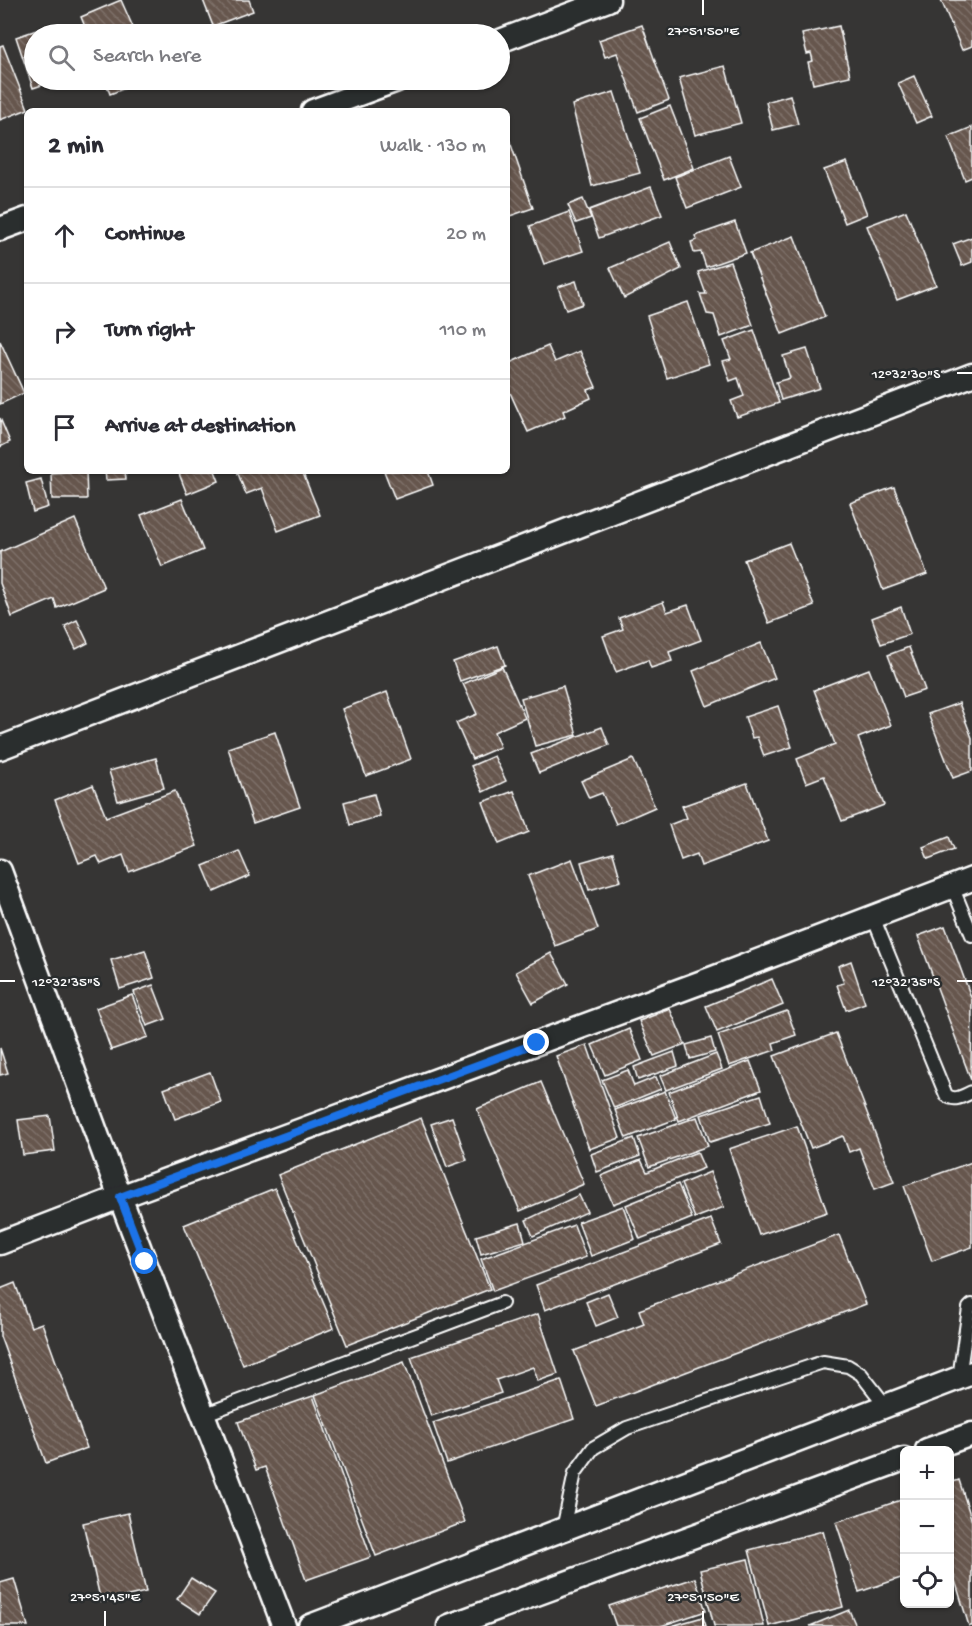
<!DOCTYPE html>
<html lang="en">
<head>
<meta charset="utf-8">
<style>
  :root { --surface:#fff; --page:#f2f2f3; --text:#2b2b33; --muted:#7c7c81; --line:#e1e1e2 }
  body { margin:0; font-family:"Gochi Hand",sans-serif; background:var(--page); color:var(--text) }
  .controls { position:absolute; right:18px; bottom:18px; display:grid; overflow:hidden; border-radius:9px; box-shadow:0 2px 4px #0004 }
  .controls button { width:54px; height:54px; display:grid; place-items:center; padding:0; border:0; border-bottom:2px solid var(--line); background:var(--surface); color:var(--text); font:30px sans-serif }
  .stop { position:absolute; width:18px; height:18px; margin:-14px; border:4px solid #1a73e8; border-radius:50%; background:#fff }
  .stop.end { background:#1a73e8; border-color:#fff; box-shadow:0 2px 6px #0008 }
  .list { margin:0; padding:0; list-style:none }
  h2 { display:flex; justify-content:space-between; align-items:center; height:78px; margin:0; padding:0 24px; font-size:26px }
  h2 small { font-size:20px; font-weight:400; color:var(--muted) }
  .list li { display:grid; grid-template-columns:39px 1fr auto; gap:18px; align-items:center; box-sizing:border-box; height:96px; padding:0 24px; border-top:2px solid var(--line) }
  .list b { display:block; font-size:22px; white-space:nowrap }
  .list em { font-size:20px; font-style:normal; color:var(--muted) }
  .icon { flex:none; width:33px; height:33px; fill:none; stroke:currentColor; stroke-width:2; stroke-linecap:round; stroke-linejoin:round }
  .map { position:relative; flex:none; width:972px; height:1626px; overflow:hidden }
  .search { position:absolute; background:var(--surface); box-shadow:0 2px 4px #0004; left:24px; top:24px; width:486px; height:66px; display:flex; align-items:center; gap:15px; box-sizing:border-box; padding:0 21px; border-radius:33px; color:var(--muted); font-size:22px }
  .panel { position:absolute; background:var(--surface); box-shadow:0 2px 4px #0004; left:24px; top:108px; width:486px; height:366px; border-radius:9px }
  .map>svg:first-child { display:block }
  .building { fill:url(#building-back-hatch); stroke:#fff; stroke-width:1.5 }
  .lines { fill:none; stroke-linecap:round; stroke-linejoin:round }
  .service-casing { stroke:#fff; stroke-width:16 }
  .minor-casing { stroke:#fff; stroke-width:27 }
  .service { stroke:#2a2d2e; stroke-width:12 }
  .minor { stroke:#2a2d2e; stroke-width:22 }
  .route { stroke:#1a73e8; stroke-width:8 }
  .ticks { fill:none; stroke:#fff; stroke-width:2 }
  .ticks-label { font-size:15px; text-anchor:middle; fill:#fff; stroke:#2a2d2e; stroke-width:5; stroke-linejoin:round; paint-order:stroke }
</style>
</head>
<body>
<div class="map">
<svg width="972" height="1626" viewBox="0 0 972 1626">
  <defs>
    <pattern id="building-back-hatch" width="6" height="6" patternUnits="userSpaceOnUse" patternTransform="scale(1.5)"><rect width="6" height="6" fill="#66574d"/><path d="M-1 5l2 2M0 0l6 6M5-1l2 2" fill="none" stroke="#7d7068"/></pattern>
  </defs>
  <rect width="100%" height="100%" fill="#363534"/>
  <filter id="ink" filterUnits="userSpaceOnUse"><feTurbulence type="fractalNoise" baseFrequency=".0167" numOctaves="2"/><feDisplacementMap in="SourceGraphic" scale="12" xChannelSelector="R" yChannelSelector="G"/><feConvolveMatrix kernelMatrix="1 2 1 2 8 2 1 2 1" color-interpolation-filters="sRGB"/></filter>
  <g filter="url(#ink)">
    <g class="building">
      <polygon points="121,0 136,34 88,34 81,17"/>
      <polygon points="203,0 249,0 253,11 213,26"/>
      <polygon points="941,0 972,0 972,46 962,50"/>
      <polygon points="642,25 669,100 638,112 617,53 605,57 599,40"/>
      <polygon points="839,26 850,76 813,84 808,62 813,61 811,53 807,54 802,34"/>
      <polygon points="43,28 45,34 34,34 34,80 57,80 33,88 16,37"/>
      <polygon points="3,45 28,109 0,120 0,46"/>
      <polygon points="725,66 741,123 695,135 679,78"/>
      <polygon points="914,76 932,116 916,123 898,83"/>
      <polygon points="105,80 146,80 110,94"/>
      <polygon points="614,92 640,173 592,186 572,105"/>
      <polygon points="790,95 798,124 773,130 766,102"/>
      <polygon points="670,106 694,168 664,180 640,118"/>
      <polygon points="972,127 972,177 965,180 948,137"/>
      <polygon points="509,139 533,208 507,217 507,140"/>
      <polygon points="729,156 741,187 687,208 675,177"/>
      <polygon points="847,162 867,214 845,223 824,170"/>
      <polygon points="651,187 662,215 599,238 589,210"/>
      <polygon points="583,199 591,218 576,223 568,205"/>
      <polygon points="906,211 936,285 897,300 867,226"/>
      <polygon points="569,212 583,251 544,264 530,226"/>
      <polygon points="735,222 746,253 706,267 701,252 694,253 691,242 697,240 695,236"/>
      <polygon points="794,236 825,317 782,334 750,253"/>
      <polygon points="972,237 972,262 962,266 953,244"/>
      <polygon points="670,242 681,269 624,298 610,268"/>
      <polygon points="730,262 753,325 721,337 714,315 707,314 700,294 706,294 698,272"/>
      <polygon points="576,281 583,304 566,310 558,287"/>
      <polygon points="688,302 709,364 667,378 647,316"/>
      <polygon points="754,330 779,403 737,417 731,401 744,396 738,378 730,381 723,361 731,359 724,341"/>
      <polygon points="0,341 24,393 0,404"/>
      <polygon points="548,346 555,362 580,351 596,387 588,390 591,398 563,411 565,416 528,432 507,386 507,364"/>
      <polygon points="807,349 820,388 781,400 776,382 790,378 783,356"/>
      <polygon points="0,418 10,442 0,447"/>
      <polygon points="86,471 87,499 52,499 51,473"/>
      <polygon points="105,471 125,471 126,479 106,480"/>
      <polygon points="178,471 215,471 219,481 187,494"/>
      <polygon points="237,471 302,471 320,515 278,531 262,488 246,494"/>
      <polygon points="384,471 428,471 433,485 395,499"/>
      <polygon points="41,479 48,507 33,512 26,483"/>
      <polygon points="894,487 927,574 883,590 850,503"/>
      <polygon points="182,499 203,550 162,567 141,515"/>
      <polygon points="75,519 104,588 57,608 54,599 12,617 0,583 0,552"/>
      <polygon points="789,543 814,606 769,623 744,560"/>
      <polygon points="663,602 667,612 688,605 701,640 669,652 672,661 651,668 648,660 616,672 603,636 623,629 619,618"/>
      <polygon points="901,607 910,634 881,644 872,618"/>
      <polygon points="77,620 88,643 76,649 65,626"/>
      <polygon points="761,643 775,678 707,706 693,671"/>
      <polygon points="498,646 505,665 460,681 453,662"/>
      <polygon points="909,647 925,690 904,697 888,655"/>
      <polygon points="502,667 525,718 494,732 500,747 472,759 456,723 477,714 463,684"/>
      <polygon points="869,669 891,725 858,738 884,805 842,821 824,776 806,783 797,759 835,744 814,690"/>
      <polygon points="563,686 577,735 535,746 521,698"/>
      <polygon points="387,692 411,759 366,776 342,709"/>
      <polygon points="959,703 972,738 972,771 953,778 928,714"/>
      <polygon points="778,706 792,747 764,756 757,737 752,738 745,717"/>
      <polygon points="602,727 609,745 539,773 531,754"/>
      <polygon points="275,732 300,807 253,823 228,748"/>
      <polygon points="494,756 506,781 483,792 471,766"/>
      <polygon points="156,758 164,788 118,801 109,771"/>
      <polygon points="633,759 655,807 616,824 602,793 589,798 581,781"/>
      <polygon points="747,783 768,841 701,866 697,854 681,860 669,825 687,818 682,806"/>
      <polygon points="93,785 106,817 175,791 197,846 129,872 123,855 101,864 97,856 79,863 55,800"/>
      <polygon points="514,791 529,832 499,844 483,802"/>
      <polygon points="374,794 380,816 350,825 344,802"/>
      <polygon points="949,837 954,849 928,859 923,847"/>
      <polygon points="239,851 250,876 214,892 203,866"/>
      <polygon points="613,853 621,881 589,890 581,862"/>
      <polygon points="572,859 598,929 555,946 528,876"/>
      <polygon points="945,926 972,1000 971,1080 918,936"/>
      <polygon points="145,950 154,978 120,989 111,960"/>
      <polygon points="551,953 568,984 533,1003 516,972"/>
      <polygon points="851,961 865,1003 846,1010 837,985 844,983 838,966"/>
      <polygon points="772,979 783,1005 717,1032 706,1006"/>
      <polygon points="153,985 166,1019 147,1026 134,992"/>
      <polygon points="132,995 148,1037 111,1050 96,1008"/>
      <polygon points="670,1009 685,1044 654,1056 639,1021"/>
      <polygon points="787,1011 796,1035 773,1043 775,1050 729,1066 718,1035"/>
      <polygon points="629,1029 642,1060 605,1075 592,1045"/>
      <polygon points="836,1033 894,1182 875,1189 859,1148 849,1152 843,1136 811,1148 774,1056"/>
      <polygon points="711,1038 715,1052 690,1059 686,1045"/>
      <polygon points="587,1045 620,1138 589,1149 556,1056"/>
      <polygon points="0,1048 8,1073 0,1075"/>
      <polygon points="674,1052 678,1066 638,1080 634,1067"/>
      <polygon points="716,1054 722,1069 666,1090 660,1076"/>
      <polygon points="750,1061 761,1090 679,1121 669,1092"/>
      <polygon points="628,1070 634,1086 656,1077 661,1089 614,1108 602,1080"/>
      <polygon points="210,1072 221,1102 175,1119 164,1089"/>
      <polygon points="541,1082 584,1184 520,1211 477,1109"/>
      <polygon points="665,1091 676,1119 626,1138 615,1110"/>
      <polygon points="761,1095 770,1123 710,1142 701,1115"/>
      <polygon points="50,1116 55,1151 23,1155 18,1120"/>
      <polygon points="452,1117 467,1160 447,1167 431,1124"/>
      <polygon points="697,1117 708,1146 649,1167 638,1138"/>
      <polygon points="421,1118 490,1289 347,1345 278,1175"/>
      <polygon points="797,1126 827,1212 759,1235 729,1149"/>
      <polygon points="634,1138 640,1156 597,1172 591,1154"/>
      <polygon points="697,1152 704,1168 613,1204 601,1176 641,1160 647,1172"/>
      <polygon points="972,1162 972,1247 932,1261 904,1186"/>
      <polygon points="710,1172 724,1207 695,1218 681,1184"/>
      <polygon points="678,1184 692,1218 640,1239 626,1205"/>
      <polygon points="275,1188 334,1328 243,1365 184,1225"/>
      <polygon points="579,1195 587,1212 533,1236 526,1220"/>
      <polygon points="623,1206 635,1239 591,1256 578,1222"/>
      <polygon points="711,1219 721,1244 545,1310 536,1285"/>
      <polygon points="520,1223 525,1241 481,1254 476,1236"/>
      <polygon points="574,1225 586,1257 493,1291 481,1259"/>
      <polygon points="839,1235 866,1304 596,1406 574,1351 644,1324 639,1310"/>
      <polygon points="15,1283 31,1327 42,1323 87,1448 46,1463 0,1336 0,1289"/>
      <polygon points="608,1293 618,1317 596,1326 586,1302"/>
      <polygon points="538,1314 558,1374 538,1381 533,1367 496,1380 501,1393 431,1416 411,1357"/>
      <polygon points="404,1362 465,1522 376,1556 315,1395"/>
      <polygon points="561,1380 574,1419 447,1463 433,1423"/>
      <polygon points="313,1396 371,1557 306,1580 265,1467 256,1470 238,1422"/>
      <polygon points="959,1480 972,1521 972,1626 969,1626 950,1564 950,1483"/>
      <polygon points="904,1499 904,1577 859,1592 836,1522"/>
      <polygon points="128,1513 146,1592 101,1602 83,1523"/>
      <polygon points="823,1531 843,1607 769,1626 749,1550"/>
      <polygon points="748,1559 764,1626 714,1626 700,1570"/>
      <polygon points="191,1578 215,1593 200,1614 177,1599"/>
      <polygon points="695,1578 706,1611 661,1626 616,1626 609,1606"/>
      <polygon points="14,1579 28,1626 0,1626 0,1583"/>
      <polygon points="849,1610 856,1626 810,1626"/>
      <polygon points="703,1617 706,1626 671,1626"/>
    </g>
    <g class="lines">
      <defs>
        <g id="service">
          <polyline points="952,886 972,935"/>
          <path d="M873,917L946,1095C955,1102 963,1096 972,1092"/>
          <polyline points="959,1378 969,1308 972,1305"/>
          <polyline points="203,1415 502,1303"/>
          <polyline points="563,1529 575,1473 593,1448 627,1428 823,1362 848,1366 861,1374 886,1406"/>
        </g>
        <g id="minor">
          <polyline points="500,41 608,0"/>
          <polyline points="313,111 397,80"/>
          <polyline points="0,229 27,219"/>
          <polyline points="0,748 972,375"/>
          <polyline points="0,871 120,1197 284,1626"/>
          <polyline points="0,1243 120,1197 713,978 972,879"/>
          <polyline points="927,1450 972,1434"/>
          <polyline points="310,1626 972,1373"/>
          <polyline points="449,1626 904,1459"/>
        </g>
      </defs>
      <use href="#service" class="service-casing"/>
      <use href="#minor" class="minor-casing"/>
      <use href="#service" class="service"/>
      <use href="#minor" class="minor"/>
    </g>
  </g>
  <g class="lines" filter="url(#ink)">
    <polyline class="route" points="145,1262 120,1197 537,1043"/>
  </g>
  <path class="ticks" d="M703,0V15M957,373H972M0,981H15M957,981H972M105,1611V1626M703,1611V1626"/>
  <g class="ticks-label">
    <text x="703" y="35">27°51'50"E</text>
    <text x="906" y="378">12°32'30"S</text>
    <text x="66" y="986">12°32'35"S</text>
    <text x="906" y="986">12°32'35"S</text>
    <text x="105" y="1601">27°51'45"E</text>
    <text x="703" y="1601">27°51'50"E</text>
  </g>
</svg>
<div class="controls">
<button>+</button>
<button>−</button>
<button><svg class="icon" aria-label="locate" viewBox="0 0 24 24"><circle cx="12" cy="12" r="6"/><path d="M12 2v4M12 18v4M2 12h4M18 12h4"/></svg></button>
</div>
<div class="stop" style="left:145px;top:1262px"></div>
<div class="stop end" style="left:537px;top:1043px"></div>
<div class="search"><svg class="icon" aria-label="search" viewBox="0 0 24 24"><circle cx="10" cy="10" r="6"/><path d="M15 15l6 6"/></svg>Search here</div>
<section class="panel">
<h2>2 min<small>Walk · 130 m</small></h2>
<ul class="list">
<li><svg class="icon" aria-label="ahead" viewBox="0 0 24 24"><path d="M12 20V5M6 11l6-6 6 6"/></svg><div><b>Continue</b></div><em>20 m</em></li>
<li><svg class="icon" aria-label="right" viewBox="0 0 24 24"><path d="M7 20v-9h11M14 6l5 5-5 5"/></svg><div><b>Turn right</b></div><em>110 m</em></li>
<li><svg class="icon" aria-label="arrive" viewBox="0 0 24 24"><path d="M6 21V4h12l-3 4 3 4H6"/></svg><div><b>Arrive at destination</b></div></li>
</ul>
</section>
</div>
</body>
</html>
